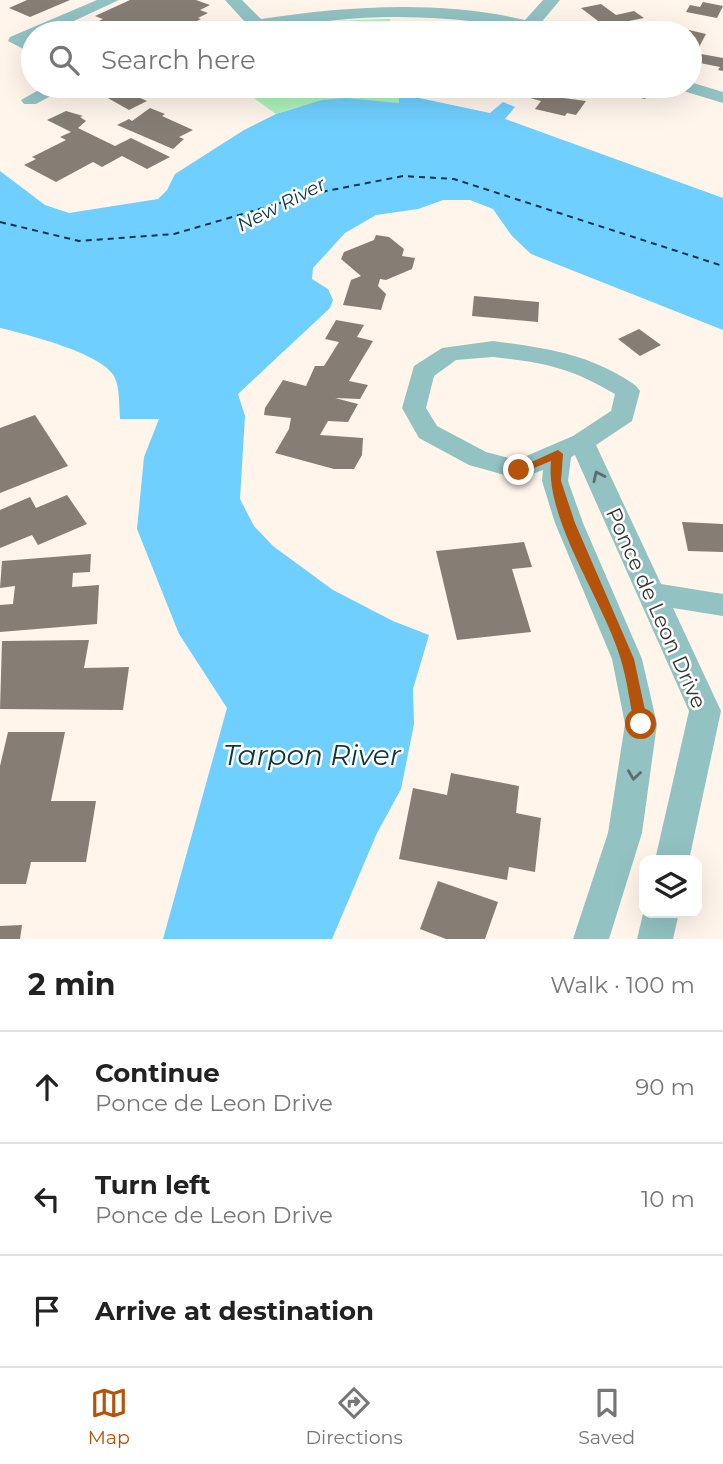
<!DOCTYPE html>
<html lang="en">
<head>
<meta charset="utf-8">
<style>
  :root { --surface:#fff; --page:#f2f2f2; --text:#222; --muted:#767676; --line:#e0e0e0; --accent:#b45309 }
  body { margin:0; font-family:Montserrat,sans-serif; background:var(--page); color:var(--text) }
  .controls { position:absolute; right:21px; bottom:21px; display:grid; overflow:hidden; border-radius:14px; box-shadow:0 7px 28px #0002 }
  .controls button { width:63px; height:63px; display:grid; place-items:center; padding:0; border:0; border-bottom:2px solid var(--line); background:var(--surface); color:var(--text); font:35px sans-serif }
  .stop { position:absolute; width:21px; height:21px; margin:-16px; border:5px solid #b45309; border-radius:50%; background:#fff }
  .stop.end { background:#b45309; border-color:#fff; box-shadow:0 2px 7px #0008 }
  .list { margin:0; padding:0; list-style:none }
  h2 { display:flex; justify-content:space-between; align-items:center; height:91px; margin:0; padding:0 28px; font-size:30px }
  h2 small { font-size:23px; font-weight:400; color:var(--muted) }
  .list li { display:grid; grid-template-columns:46px 1fr auto; gap:21px; align-items:center; box-sizing:border-box; height:112px; padding:0 28px; border-top:2px solid var(--line) }
  .list b { display:block; font-size:26px; white-space:nowrap }
  .list p { margin:0; font-size:23px; white-space:nowrap; color:var(--muted) }
  .list em { font-size:23px; font-style:normal; color:var(--muted) }
  .icon { flex:none; width:38px; height:38px; fill:none; stroke:currentColor; stroke-width:2; stroke-linecap:round; stroke-linejoin:round }
  .map { position:relative; flex:none; width:723px; height:939px; overflow:hidden }
  .search { position:absolute; background:var(--surface); box-shadow:0 7px 28px #0002; left:21px; right:21px; top:21px; height:77px; display:flex; align-items:center; gap:18px; box-sizing:border-box; padding:0 24px; border-radius:38px; color:var(--muted); font-size:26px }
  .sheet { height:427px; background:var(--surface) }
  nav { display:flex; justify-content:space-around; align-items:center; box-sizing:border-box; height:98px; border-top:2px solid var(--line); background:var(--surface); font-size:19px; color:var(--muted) }
  nav a { display:grid; justify-items:center; gap:4px }
  nav .on { color:var(--accent) }
  .map>svg:first-child { display:block }
  .green { fill:#acf3ba }
  .water { fill:#6fcfff }
  .lines { fill:none; stroke-linecap:round; stroke-linejoin:round }
  .ferry { stroke:#093649; stroke-width:2; stroke-dasharray:6 5; stroke-linecap:butt }
  .building { fill:#867e74 }
  .minor { fill:#92c2c2; fill-rule:evenodd }
  .oneway { stroke:#5c6d6b }
  .route { fill:#b45309 }
  .labels { text-anchor:middle; stroke-width:5; stroke-linejoin:round; paint-order:stroke }
  .far-water-label { font-size:19px; font-style:italic; fill:#093649; stroke:#fff }
  .street-label { font-size:21px; fill:#383531; stroke:#fff }
  .near-water-label { font-size:28px; font-style:italic; fill:#093649; stroke:#fff }
</style>
</head>
<body>
<div class="map">
<svg width="723" height="939" viewBox="0 0 723 939">
  <rect width="100%" height="100%" fill="#fff5eb"/>
  <g class="green">
    <polygon points="390,19 392,33 249,33 333,21"/>
    <path d="M237,86H398L399,103C353,99 321,98 276,114Z"/>
  </g>
  <path class="water" d="M398,86H418L419,98L490,113L503,102L515,107L505,119L723,198V330L531,254L512,236L493,209L470,200H443L418,209L376,215L345,233L313,268L312,279L328,289L333,300L330,308L238,394L245,416L240,499L254,526L273,546L333,590L393,621L429,635L413,689L414,724L401,789L377,833L332,939H163L227,708L179,634L137,529L144,457L159,419H120C119,406 120,387 114,376C101,353 26,334 0,328V171L45,205L69,213L158,199L167,190L175,174L244,130L276,114L322,100L346,98L399,103Z"/>
  <g class="lines">
    <polyline class="ferry" points="0,222 79,241 174,234 311,194 403,176 454,179 723,266"/>
  </g>
  <g class="building">
    <polygon points="27,0 70,0 30,17 9,8"/>
    <polygon points="130,0 196,0 210,5 200,10 208,13 198,18 201,19 174,33 53,33 64,28 75,33 103,19 95,16"/>
    <polygon points="703,2 723,6 717,18 686,12 690,5 700,7"/>
    <polygon points="601,4 616,15 634,11 644,18 629,21 633,24 647,21 657,27 630,33 620,26 601,30 592,23 598,21 581,8"/>
    <polygon points="689,30 706,34 696,53 723,58 723,71 718,70 720,67 690,61"/>
    <polygon points="540,86 556,86 550,94 558,95 556,97 586,101 576,115 567,113 565,116 535,109 541,101 530,98"/>
    <polygon points="622,86 634,86 652,90 645,99 617,93"/>
    <polygon points="110,88 120,93 125,91 147,101 129,110 99,93"/>
    <polygon points="150,108 165,114 162,116 193,130 179,137 184,139 173,149 117,125 129,119 132,121"/>
    <polygon points="66,111 83,116 80,117 86,121 78,128 115,146 131,138 170,157 147,169 122,156 102,167 93,162 56,182 24,165 36,159 32,157 66,140 60,137 71,132 47,120"/>
    <polygon points="376,235 389,237 404,249 402,256 415,258 412,269 386,280 380,279 378,286 386,294 381,310 343,305 351,280 361,276 341,259 344,252 374,240"/>
    <polygon points="474,296 539,302 538,322 472,316"/>
    <polygon points="336,320 364,325 357,337 373,341 349,381 368,385 360,399 335,398 358,404 348,422 328,421 320,435 363,438 362,455 354,469 334,469 275,453 289,429 291,418 264,415 265,408 283,380 306,386 315,366 324,366 339,342 325,339"/>
    <polygon points="639,329 661,345 640,356 618,339"/>
    <polygon points="35,415 68,466 0,493 0,428"/>
    <polygon points="67,495 87,524 38,545 32,535 0,548 0,510 30,497 36,508"/>
    <polygon points="682,522 723,524 723,552 688,551"/>
    <polygon points="524,542 532,567 512,569 531,632 457,640 436,551"/>
    <polygon points="91,554 90,572 73,573 72,587 99,585 97,624 0,632 0,605 13,604 15,586 0,588 2,561"/>
    <polygon points="89,640 84,668 129,667 123,710 0,709 2,641"/>
    <polygon points="8,732 65,732 51,801 96,801 86,862 31,862 26,884 0,884 0,766"/>
    <polygon points="451,773 519,786 516,813 541,818 535,872 509,867 507,880 399,859 413,788 447,795"/>
    <polygon points="438,881 498,902 485,939 446,939 420,929"/>
    <polygon points="22,925 20,939 0,939 0,926"/>
  </g>
  <g class="lines">
    <g class="minor">
      <polygon points="97,0 119,0 48,33 33,33 33,40 30,41 33,43 33,54 8,41 10,37"/>
      <path d="M225,0H242L261,19C348,6 439,0 525,20L543,0H560L540,24L565,29L567,33C537,34 508,26 478,22C448,18 417,17 387,17C326,17 267,33 207,33L209,29L245,22Z"/>
      <polygon points="690,82 723,92 723,103 680,90 677,86 690,86"/>
      <polygon points="46,86 69,86 36,104 24,104 21,100"/>
      <path d="M493,341C538,347 579,352 619,375C627,380 635,383 640,391L632,421L596,445L661,584L723,594V616L673,608L721,711L689,860H655L689,711L575,455L571,457L568,481L583,523L642,659L657,724L642,833L609,939H573L608,833L625,724L612,659L555,523L542,481L543,470L519,479L469,465L419,438L402,408L414,366L442,348ZM493,357C545,363 569,367 615,394L611,411L573,436L517,460L486,452L437,426L426,408L434,376L456,360Z"/>
      <polygon points="644,910 644,913 679,913 673,939 637,939"/>
    </g>
  </g>
  <defs><path id="oneway-chevron" d="M-2-3.5L2.5 0L-2 3.5" fill="none" stroke-width="1.6" stroke-linecap="round" stroke-linejoin="round" transform="scale(1.75)"/></defs>
  <g class="oneway">
    <use href="#oneway-chevron" transform="translate(598 476) rotate(-115)"/>
    <use href="#oneway-chevron" transform="translate(634 775) rotate(98)"/>
  </g>
  <path class="route" d="M558,450L563,454L561,481L575,523L634,659L648,724L641,730L634,724C630,703 627,680 621,660C604,601 545,521 551,461L519,474L514,470Z"/>
  <g class="labels">
    <g class="far-water-label">
      <text transform="translate(281 204) rotate(-27)" y="7">New River</text>
    </g>
    <g class="street-label">
      <text transform="translate(656 608) rotate(66)" y="7">Ponce de Leon Drive</text>
    </g>
    <g class="near-water-label">
      <text x="312" y="765">Tarpon River</text>
    </g>
  </g>
</svg>
<div class="controls">
<button><svg class="icon" aria-label="layers" viewBox="0 0 24 24"><path d="M12 4l9 5-9 5-9-5zM3 14l9 5 9-5"/></svg></button>
</div>
<div class="stop" style="left:641px;top:724px"></div>
<div class="stop end" style="left:519px;top:470px"></div>
<div class="search"><svg class="icon" aria-label="search" viewBox="0 0 24 24"><circle cx="10" cy="10" r="6"/><path d="M15 15l6 6"/></svg>Search here</div>
</div>
<section class="sheet">
<h2>2 min<small>Walk · 100 m</small></h2>
<ul class="list">
<li><svg class="icon" aria-label="ahead" viewBox="0 0 24 24"><path d="M12 20V5M6 11l6-6 6 6"/></svg><div><b>Continue</b><p>Ponce de Leon Drive</p></div><em>90 m</em></li>
<li><svg class="icon" aria-label="left" viewBox="0 0 24 24"><path d="M17 20v-9H6M10 6l-5 5 5 5"/></svg><div><b>Turn left</b><p>Ponce de Leon Drive</p></div><em>10 m</em></li>
<li><svg class="icon" aria-label="arrive" viewBox="0 0 24 24"><path d="M6 21V4h12l-3 4 3 4H6"/></svg><div><b>Arrive at destination</b></div></li>
</ul>
</section>
<nav>
<a class="on"><svg class="icon" aria-label="map" viewBox="0 0 24 24"><path d="M3 6l6-2 6 2 6-2v14l-6 2-6-2-6 2zM9 4v14M15 6v14"/></svg>Map</a>
<a><svg class="icon" aria-label="directions" viewBox="0 0 24 24"><path d="M12 3l9 9-9 9-9-9zM9 14v-3h6M13 9l2 2-2 2"/></svg>Directions</a>
<a><svg class="icon" aria-label="saved" viewBox="0 0 24 24"><path d="M7 4h10v16l-5-4-5 4z"/></svg>Saved</a>
</nav>
</body>
</html>
